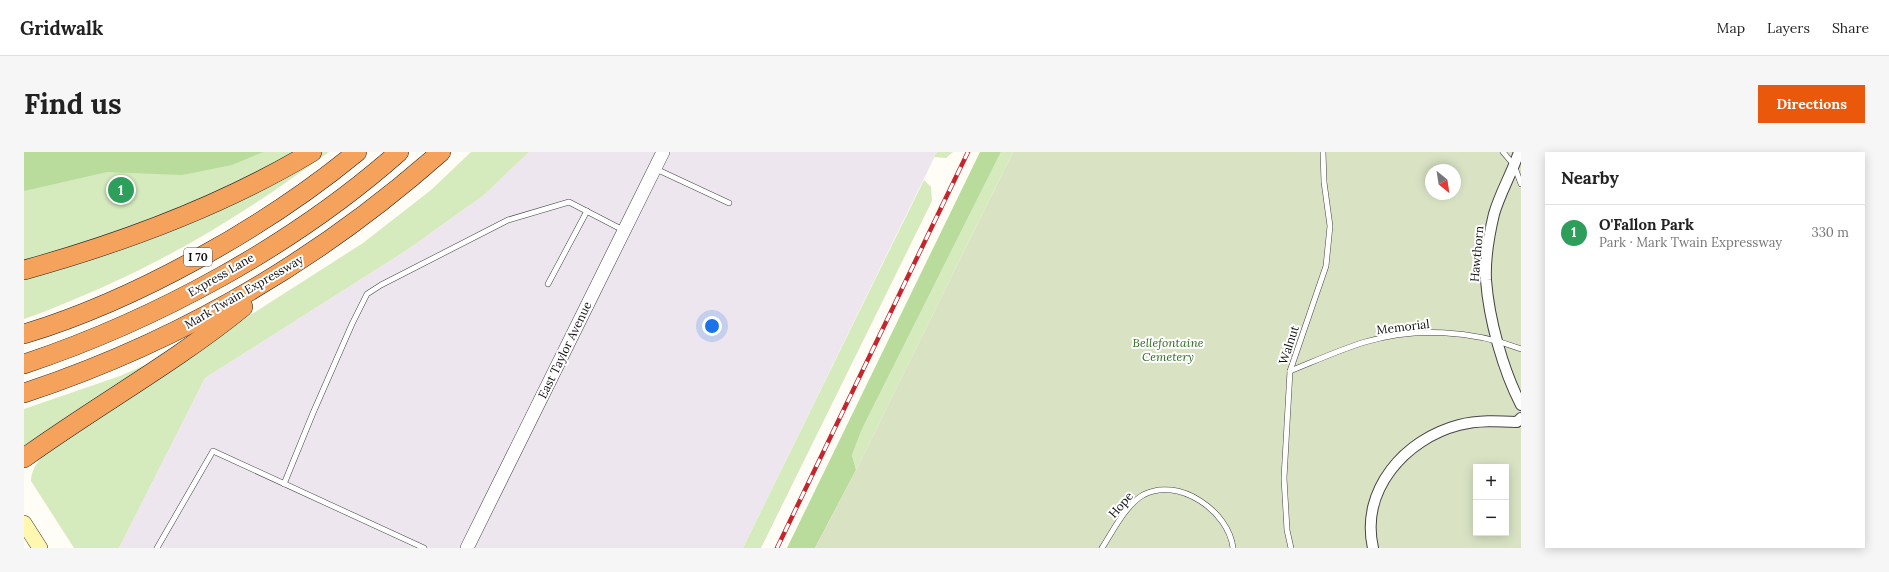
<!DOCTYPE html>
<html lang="en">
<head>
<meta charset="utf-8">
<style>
  :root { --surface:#fff; --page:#f6f6f6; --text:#222; --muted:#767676; --line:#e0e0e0; --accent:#ea580c }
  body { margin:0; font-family:Lora,serif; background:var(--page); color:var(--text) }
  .controls { position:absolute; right:12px; bottom:12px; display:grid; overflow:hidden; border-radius:0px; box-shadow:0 2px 10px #0003 }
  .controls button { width:36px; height:36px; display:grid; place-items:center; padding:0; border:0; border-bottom:1px solid var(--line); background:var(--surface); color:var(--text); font:20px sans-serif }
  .compass { position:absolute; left:1401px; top:12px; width:36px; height:36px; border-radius:50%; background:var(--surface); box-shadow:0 2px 10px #0003; rotate:150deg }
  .you { position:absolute; left:688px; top:174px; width:14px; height:14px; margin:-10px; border:3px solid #fff; border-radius:50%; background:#1a73e8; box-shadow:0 0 0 6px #1a73e833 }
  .badge { display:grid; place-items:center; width:26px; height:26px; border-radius:50%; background:var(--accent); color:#fff; font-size:13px; font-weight:700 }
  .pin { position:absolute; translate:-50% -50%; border:2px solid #fff; box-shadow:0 1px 4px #0006 }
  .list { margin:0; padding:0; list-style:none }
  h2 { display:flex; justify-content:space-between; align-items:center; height:52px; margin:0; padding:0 16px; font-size:17px }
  h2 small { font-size:13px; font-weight:400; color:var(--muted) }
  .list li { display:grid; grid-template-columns:26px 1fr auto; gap:12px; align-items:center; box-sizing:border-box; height:56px; padding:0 16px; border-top:1px solid var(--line) }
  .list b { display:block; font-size:15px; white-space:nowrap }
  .list p { margin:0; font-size:13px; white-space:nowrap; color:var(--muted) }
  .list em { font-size:13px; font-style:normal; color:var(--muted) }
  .map { position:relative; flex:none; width:1497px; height:396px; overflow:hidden; border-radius:0px }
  header { display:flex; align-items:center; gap:24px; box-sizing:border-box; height:56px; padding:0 20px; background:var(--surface); border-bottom:1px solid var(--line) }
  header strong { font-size:19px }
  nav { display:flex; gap:22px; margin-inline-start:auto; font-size:14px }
  .intro { display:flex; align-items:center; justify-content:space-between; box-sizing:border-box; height:96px; padding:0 24px }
  h1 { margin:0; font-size:28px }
  .button { padding:10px 18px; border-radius:0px; background:var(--accent); color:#fff; font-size:14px; font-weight:700 }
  main { display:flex; gap:24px; padding:0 24px }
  aside { flex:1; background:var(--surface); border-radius:0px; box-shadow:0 2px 10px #0003 }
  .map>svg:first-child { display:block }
  .industrial { fill:#eee6ef }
  .green { fill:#d5ebbd }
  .forest { fill:#b9dc9c }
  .cemetery { fill:#d9e3c4; fill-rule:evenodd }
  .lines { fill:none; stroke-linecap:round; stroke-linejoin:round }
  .service-casing { stroke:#444; stroke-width:6 }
  .minor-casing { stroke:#444; stroke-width:12 }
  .tertiary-casing { stroke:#444; stroke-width:14 }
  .secondary-casing { stroke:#333; stroke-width:16 }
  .motorway-casing { stroke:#222; stroke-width:20 }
  .service { stroke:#fff; stroke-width:5 }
  .minor { stroke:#fff; stroke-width:10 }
  .tertiary { stroke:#fff; stroke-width:13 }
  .secondary { stroke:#fff6b0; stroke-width:15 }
  .motorway { stroke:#f5a25d; stroke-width:19 }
  .rail-casing { stroke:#c4262e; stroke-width:4.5 }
  .rail { stroke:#fff; stroke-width:3; stroke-dasharray:9; stroke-linecap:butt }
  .labels { text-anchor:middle; stroke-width:4; stroke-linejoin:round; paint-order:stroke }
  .shield { fill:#fff; stroke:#585858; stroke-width:1 }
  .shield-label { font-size:11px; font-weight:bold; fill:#111 }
  .street-label { font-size:12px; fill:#111; stroke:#fff }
  .park-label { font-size:12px; font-style:italic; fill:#2f6b1f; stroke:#fff }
</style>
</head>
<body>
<header>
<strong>Gridwalk</strong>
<nav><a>Map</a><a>Layers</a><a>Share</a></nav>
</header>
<div class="intro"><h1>Find us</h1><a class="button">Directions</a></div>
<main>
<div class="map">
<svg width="1497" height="396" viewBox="0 0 1497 396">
  <rect width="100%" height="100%" fill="#fffdf5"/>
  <polygon class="industrial" points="505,0 913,0 719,396 95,396 181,226 383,98 460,43"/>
  <g class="green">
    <polygon points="0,0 277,0 160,59 0,112"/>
    <path d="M297,0H305C231,54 162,98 79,135C53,146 27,158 0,167V123Z"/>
    <path d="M447,0H505L460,43L383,98L181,226L95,396H50L7,329C8,312 19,304 30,294L203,178L339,91L407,38Z"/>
    <polygon points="913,0 929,0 922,6 910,5"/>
    <polygon points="977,0 989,0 832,318 828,303 838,277"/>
    <polygon points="900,28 907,35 908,49 737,396 719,396"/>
    <polygon points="142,204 0,296 0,257 96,224"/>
  </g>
  <g class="forest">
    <polygon points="0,0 239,0 208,13 158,23 83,20 0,39"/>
    <polygon points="956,0 977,0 838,277 828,303 832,318 791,396 763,396"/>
  </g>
  <path class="cemetery" d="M989,0H1497V396H791L832,318ZM1407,18H1431V42H1407ZM1452,315H1482V381H1452Z"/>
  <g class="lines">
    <defs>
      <g id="service">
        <polyline points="1479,0 1490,13 1497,32"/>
        <polyline points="632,17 705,51"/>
        <polyline points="524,132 563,59"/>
        <path d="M1266,219C1291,209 1315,198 1341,190C1391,175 1448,178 1497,197"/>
        <polyline points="260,332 289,261 328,172 343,142 357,133 484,68 545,50 599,78"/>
        <polyline points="133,396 189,299 400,396"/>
        <path d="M1078,396C1089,379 1101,354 1119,343C1154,324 1205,359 1209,396"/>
        <polyline points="1267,396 1263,378 1260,326 1266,219 1302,114 1306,74 1300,30 1299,0"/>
      </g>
      <g id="minor">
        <path d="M1495,0C1488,21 1476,41 1470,62C1465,83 1461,107 1462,128C1465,168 1479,218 1497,253"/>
        <path d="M1349,396C1336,338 1381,287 1435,273C1454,268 1474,269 1493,270L1497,266"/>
      </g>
      <polyline id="tertiary" points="443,396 639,0"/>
      <polyline id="secondary" points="0,371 16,396"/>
      <g id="motorway">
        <path d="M0,118C101,90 198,54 288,0"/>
        <path d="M0,182C112,148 242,75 333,0"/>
        <path d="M0,212C132,168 270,93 375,0"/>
        <path d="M0,241C154,190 295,108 417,0"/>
        <path d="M0,306C72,254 150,211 219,155"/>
      </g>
    </defs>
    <use href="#service" class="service-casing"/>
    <use href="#minor" class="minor-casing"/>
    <use href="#tertiary" class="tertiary-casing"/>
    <use href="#secondary" class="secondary-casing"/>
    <use href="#motorway" class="motorway-casing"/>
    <use href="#service" class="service"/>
    <use href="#minor" class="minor"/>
    <use href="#tertiary" class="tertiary"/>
    <use href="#secondary" class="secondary"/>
    <use href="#motorway" class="motorway"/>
    <defs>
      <polyline id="rail" points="753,396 944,0"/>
    </defs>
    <use href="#rail" class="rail-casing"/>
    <use href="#rail" class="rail"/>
  </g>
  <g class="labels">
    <rect class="shield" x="160" y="96" width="28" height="18" rx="3"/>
    <g class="shield-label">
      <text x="174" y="109">I 70</text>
    </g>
    <g class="street-label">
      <text transform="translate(1453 102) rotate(-85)" y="4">Hawthorn</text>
      <text transform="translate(197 123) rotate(-30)" y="4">Express Lane</text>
      <text transform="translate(220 140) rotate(-30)" y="4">Mark Twain Expressway</text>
      <text transform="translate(1379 175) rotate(-7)" y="4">Memorial</text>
      <text transform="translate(1265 193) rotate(-72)" y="4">Walnut</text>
      <text transform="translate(541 198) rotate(-64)" y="4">East Taylor Avenue</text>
      <text transform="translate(1097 353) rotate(-49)" y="4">Hope</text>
    </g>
    <g class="park-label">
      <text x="1144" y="195">Bellefontaine<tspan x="1144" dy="14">Cemetery</tspan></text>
    </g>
  </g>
</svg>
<div class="controls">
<button>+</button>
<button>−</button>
</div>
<svg class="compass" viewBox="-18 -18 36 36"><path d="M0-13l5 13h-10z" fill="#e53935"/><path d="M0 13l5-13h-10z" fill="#767676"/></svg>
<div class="you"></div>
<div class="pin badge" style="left:97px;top:38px;background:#2e9e5b">1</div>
</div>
<aside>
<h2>Nearby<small></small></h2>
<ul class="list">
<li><span class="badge" style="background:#2e9e5b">1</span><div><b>O'Fallon Park</b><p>Park · Mark Twain Expressway</p></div><em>330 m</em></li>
</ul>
</aside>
</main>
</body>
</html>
